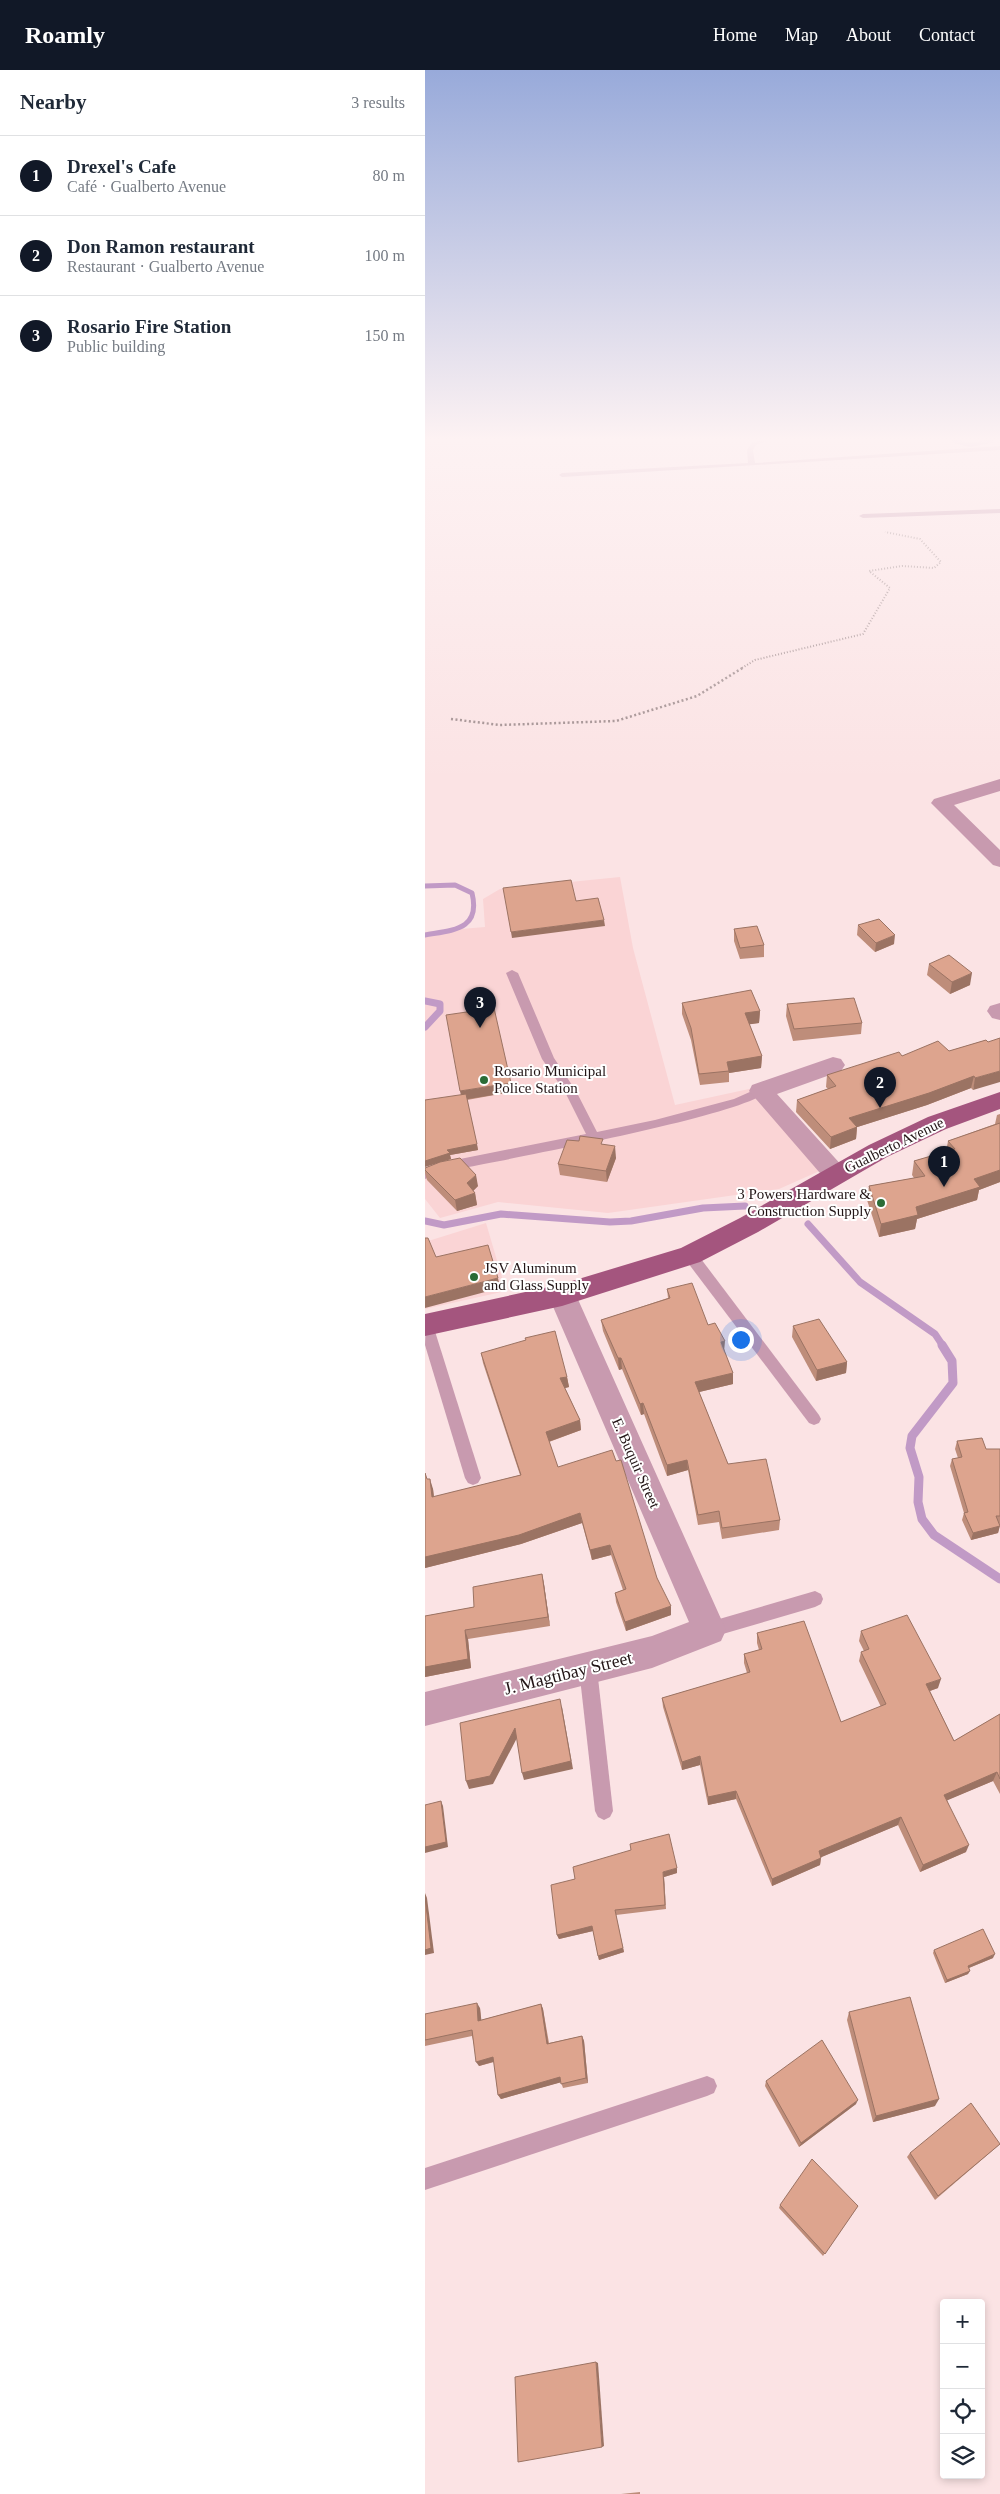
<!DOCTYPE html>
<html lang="en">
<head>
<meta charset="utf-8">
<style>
  :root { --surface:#fff; --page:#f2f2f3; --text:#1f2937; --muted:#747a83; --line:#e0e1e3; --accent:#111827 }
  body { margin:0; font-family:Georgia,serif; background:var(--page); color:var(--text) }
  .controls { position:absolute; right:15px; bottom:15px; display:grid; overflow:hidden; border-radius:5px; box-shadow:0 2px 8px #0003 }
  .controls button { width:45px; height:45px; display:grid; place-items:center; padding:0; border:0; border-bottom:1px solid var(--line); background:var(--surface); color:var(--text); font:25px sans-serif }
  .you { position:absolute; left:315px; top:1269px; width:18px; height:18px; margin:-12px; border:4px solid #fff; border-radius:50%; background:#1a73e8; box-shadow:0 0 0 8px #1a73e833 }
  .badge { display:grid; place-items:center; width:32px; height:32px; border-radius:50%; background:var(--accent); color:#fff; font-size:16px; font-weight:700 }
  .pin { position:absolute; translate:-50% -41px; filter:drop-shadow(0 1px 2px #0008) }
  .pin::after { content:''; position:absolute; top:26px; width:18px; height:15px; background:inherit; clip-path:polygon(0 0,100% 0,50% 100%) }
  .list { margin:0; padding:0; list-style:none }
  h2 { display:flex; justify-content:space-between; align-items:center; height:65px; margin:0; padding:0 20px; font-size:21px }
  h2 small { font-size:16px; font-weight:400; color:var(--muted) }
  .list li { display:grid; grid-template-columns:32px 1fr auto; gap:15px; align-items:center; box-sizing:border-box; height:80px; padding:0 20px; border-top:1px solid var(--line) }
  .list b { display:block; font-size:19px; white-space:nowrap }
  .list p { margin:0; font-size:16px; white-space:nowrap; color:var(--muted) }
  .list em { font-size:16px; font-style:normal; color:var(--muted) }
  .icon { flex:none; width:28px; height:28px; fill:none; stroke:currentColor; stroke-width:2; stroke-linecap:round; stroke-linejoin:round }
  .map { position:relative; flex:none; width:575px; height:2424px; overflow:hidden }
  header { display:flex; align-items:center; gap:30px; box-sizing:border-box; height:70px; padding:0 25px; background:var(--accent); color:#fff }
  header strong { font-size:24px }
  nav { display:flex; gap:28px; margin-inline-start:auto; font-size:18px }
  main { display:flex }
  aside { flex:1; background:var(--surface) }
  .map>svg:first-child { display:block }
  .built { fill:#fad4d5 }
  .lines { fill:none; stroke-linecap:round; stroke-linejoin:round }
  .stream-far3 { stroke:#c19ac6; stroke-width:4 }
  .stream-far2 { stroke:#c19ac6; stroke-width:5 }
  .stream-far1 { stroke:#c19ac6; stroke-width:7 }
  .stream { stroke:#c19ac6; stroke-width:9 }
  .path-far1 { stroke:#9a8788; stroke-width:2; stroke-dasharray:1 2; stroke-linecap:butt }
  .path { stroke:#9a8788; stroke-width:2.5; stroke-dasharray:2 2.5; stroke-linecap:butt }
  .lane { fill:#c89aaf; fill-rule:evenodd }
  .street { fill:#c89aaf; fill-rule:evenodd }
  .primary { fill:#a4557e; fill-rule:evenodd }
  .wall { fill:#be8d7a }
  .shaded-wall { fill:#9b7363 }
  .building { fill:#dda48e; stroke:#9b7363 }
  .poi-dot { fill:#2a6c36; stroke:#fff; stroke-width:2 }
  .labels { text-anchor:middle; stroke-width:4; stroke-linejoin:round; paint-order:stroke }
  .poi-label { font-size:15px; fill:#231617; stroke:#fff; text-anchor:start }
  .street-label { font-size:15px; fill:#231617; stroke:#fff }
  .near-street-label { font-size:18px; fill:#231617; stroke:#fff }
</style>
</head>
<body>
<header>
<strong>Roamly</strong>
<nav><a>Home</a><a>Map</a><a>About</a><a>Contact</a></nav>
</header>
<main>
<aside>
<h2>Nearby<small>3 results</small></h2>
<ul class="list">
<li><span class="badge">1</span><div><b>Drexel's Cafe</b><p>Café · Gualberto Avenue</p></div><em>80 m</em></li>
<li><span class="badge">2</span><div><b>Don Ramon restaurant</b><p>Restaurant · Gualberto Avenue</p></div><em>100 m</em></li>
<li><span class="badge">3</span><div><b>Rosario Fire Station</b><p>Public building</p></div><em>150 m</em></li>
</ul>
</aside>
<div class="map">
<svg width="575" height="2424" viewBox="0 0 575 2424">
  <rect width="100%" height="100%" fill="#fbe3e4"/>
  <g class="built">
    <polygon points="195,807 208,878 250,1035 342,1015 408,1095 354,1119 183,1143 73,1132 15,1148 0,1129 0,862 60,857 58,829 75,819"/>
    <polygon points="61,1153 81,1221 0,1239 0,1172"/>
  </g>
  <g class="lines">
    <polyline class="stream-far3" points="529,371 545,375 566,371"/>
    <path class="stream-far2" d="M0,816L30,815L47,823C56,860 28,860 0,865"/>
    <g class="stream-far1">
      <polyline points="0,931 15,934 15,941 0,957"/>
      <polyline points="0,1151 19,1155 76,1144 185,1152 206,1151 278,1138 320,1136"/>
      <polyline points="383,1154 435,1212 510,1264 518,1276"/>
    </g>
    <polyline class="stream" points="517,1275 527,1291 528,1313 487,1366 485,1378 494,1407 493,1432 497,1449 509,1465 575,1509"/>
    <polyline class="path-far1" points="317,598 330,590 438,564 465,518 444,501 477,496 509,498 516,492 495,469 460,462"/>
    <polyline class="path" points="26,649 75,655 191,651 272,626 319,597"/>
    <g class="lane">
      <polygon points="333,371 342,371 331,375 328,380 330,393 575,376 575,380 137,407 134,405 137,403 323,393 322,380 327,373"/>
      <polygon points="575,439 575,443 438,448 434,446 438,444"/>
      <path d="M87,900L93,903L129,988L151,1021L172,1062L230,1050L309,1029L336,1017L342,1021C325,1045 63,1093 17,1102L0,1109V1099L15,1093L161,1064L140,1022L117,989L81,903Z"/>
      <polygon points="265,1180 270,1181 394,1345 396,1349 394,1353 389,1355 384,1353 260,1189 258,1185"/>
      <polygon points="1,1249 6,1251 8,1255 56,1408 53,1413 48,1415 43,1413 40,1408 0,1275"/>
      <polygon points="390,1521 396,1524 398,1529 396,1534 390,1537 284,1568 278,1566 276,1560 278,1554 284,1552"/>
      <polygon points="163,1591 169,1593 172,1599 188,1741 185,1747 179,1750 173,1747 170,1741 154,1599 157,1593"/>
      <polygon points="282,2006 289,2009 292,2016 289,2023 282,2026 0,2120 0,2098"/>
    </g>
    <g class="street">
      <polygon points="575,709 575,721 529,735 575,780 575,797 568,795 506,733 509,729"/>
      <polygon points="575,933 575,950 567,948 562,941 565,936"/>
      <polygon points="408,987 416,989 420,995 416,1001 352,1024 419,1098 423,1104 419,1110 410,1113 401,1110 324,1021 327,1015"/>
      <polygon points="137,1214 147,1217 151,1225 301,1560 296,1571 227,1598 0,1656 0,1622 227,1566 264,1552 123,1225 127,1217"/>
    </g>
    <polygon class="primary" points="575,1022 575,1039 521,1059 462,1087 333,1162 275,1192 137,1236 0,1266 0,1244 137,1214 256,1178 315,1148 444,1075 503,1047"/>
  </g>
  <g class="wall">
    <polygon points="433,855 469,874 450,882 432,865"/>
    <polygon points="309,859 339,875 339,887 315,889 309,871"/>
    <polygon points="504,894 545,915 525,924 502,905"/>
    <polygon points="257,933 335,941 334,953 324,954 337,986 336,998 304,1003 304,1012 275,1015 266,970 257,944"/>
    <polygon points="362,934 437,953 436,964 368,971 361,946"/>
    <polygon points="561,970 548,1020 546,1018 502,1035 432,1057 431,1069 405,1079 371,1042 372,1030 403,1019 401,1017 402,1005 477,986 524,981"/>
    <polygon points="86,1013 87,1022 42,1030 53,1080 25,1085 26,1089 17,1092 53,1116 48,1121 50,1123 52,1135 32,1141 2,1110 0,1103 0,1098 11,1094 36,1025"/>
    <polygon points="575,1044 575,1112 554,1120 552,1130 492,1149 490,1159 454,1167 442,1130 444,1116 489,1108 487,1105 489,1091 521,1082 523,1071 570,1054 572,1045"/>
    <polygon points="178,1074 191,1088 182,1112 135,1105 133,1094"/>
    <polygon points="242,1219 283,1255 299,1279 308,1314 274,1322 303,1394 355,1450 354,1460 297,1469 294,1452 273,1455 263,1400 242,1406 219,1344 216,1345 197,1299 194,1300 178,1261 176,1250 243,1228"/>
    <polygon points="368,1256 422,1292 421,1303 391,1311 367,1267"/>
    <polygon points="56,1283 142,1307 144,1317 140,1318 155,1350 156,1360 124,1372 133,1397 232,1508 246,1545 201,1561 191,1532 190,1523 198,1520 186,1485 167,1490 157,1453 96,1474 0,1498 2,1409 8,1419 9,1427 95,1405 58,1293"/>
    <polygon points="532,1371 561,1379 575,1379 575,1453 573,1463 546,1470 537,1450 539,1443 525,1396 527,1389 533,1388 530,1379"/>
    <polygon points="117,1504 119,1514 125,1556 43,1569 46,1598 0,1607 0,1546 49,1537"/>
    <polygon points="436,1561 513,1618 505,1621 529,1671 575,1644 575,1724 568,1711 522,1730 541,1782 495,1802 473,1755 396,1787 395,1795 347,1816 311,1729 283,1735 275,1695 257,1700 238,1637 237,1628 322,1603 319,1593 319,1584 334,1580 332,1573 332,1563 416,1652 456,1637 434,1591 436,1582 439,1581 434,1571"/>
    <polygon points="252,1803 239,1807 241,1839 191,1845 199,1882 174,1890 168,1861 134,1869 132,1865 150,1809"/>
    <polygon points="509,1880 568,1888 544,1898 543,1904 520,1913 508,1883"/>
    <polygon points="116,1934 118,1939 124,1973 157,1966 159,1971 163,2013 138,2018 136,2012 76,2029 73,2025 69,1992 54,1996 47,1966 0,1976 0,1944 55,1938 56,1950"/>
    <polygon points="424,1942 510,2036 448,2052 422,1950"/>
    <polygon points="341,2011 431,2034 374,2077 340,2016"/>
    <polygon points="575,2074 510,2130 482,2087 485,2083"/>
    <polygon points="355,2135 433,2136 398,2186 354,2138"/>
    <polygon points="215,2422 215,2424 196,2424"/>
  </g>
  <g class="shaded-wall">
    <polygon points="179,850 180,856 87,868 86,862"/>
    <polygon points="470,865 469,874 450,882 451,873"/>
    <polygon points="547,903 545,915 525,924 527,912"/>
    <polygon points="335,941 334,953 320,955 320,943"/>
    <polygon points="337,986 336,998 304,1003 302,992"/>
    <polygon points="575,1001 575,1012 548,1020 550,1008"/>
    <polygon points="549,1006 546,1018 502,1035 423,1060 424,1048"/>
    <polygon points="86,1013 87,1022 37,1030 35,1021"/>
    <polygon points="432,1057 431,1069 405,1079 406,1067"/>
    <polygon points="52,1074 53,1080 25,1085 26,1089 0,1097 0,1091 22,1080"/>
    <polygon points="190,1076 191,1088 182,1112 181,1101"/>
    <polygon points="575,1100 575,1112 554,1120 552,1130 492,1149 490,1159 454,1167 456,1154 549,1109"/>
    <polygon points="51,1105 53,1116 44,1125 42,1113"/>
    <polygon points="50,1123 52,1135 32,1141 30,1130"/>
    <polygon points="73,1208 75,1218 0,1238 0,1227"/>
    <polygon points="300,1271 299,1282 296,1272"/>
    <polygon points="193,1288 196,1288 197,1299 194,1300"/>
    <polygon points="422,1292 421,1303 391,1311 392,1300"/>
    <polygon points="308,1303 308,1314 270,1323 270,1312"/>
    <polygon points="142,1307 144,1317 136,1319 135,1308"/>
    <polygon points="218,1333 219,1344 216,1345 215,1334"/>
    <polygon points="155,1350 156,1360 123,1372 121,1362"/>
    <polygon points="262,1390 263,1400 242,1406 242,1395"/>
    <polygon points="5,1409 8,1419 10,1437 7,1427"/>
    <polygon points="155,1443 157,1453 96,1474 0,1498 0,1487"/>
    <polygon points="575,1456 573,1463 546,1470 548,1463"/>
    <polygon points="185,1475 186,1485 167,1490 165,1480"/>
    <polygon points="117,1504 119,1514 125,1556 123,1547"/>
    <polygon points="246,1536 246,1545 201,1561 200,1552"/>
    <polygon points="40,1560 43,1569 46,1598 0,1607 0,1597"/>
    <polygon points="516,1609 513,1618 499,1623 501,1614"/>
    <polygon points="137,1637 148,1699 99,1710 97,1703"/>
    <polygon points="90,1658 93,1666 68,1714 44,1719 41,1711"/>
    <polygon points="275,1686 275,1695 257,1700 257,1692"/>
    <polygon points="572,1702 568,1711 516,1733 519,1725"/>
    <polygon points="311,1721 311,1729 283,1735 283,1727"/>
    <polygon points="16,1731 18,1736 23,1777 0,1783 0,1777"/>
    <polygon points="476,1747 473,1755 392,1789 394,1781"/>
    <polygon points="544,1775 541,1782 495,1802 498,1795"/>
    <polygon points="396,1788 395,1795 347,1816 347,1809"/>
    <polygon points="252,1798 252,1803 239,1807 241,1839 238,1802"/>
    <polygon points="0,1823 2,1828 9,1883 0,1885"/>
    <polygon points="167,1856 168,1861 134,1869 132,1865"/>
    <polygon points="198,1878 199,1882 174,1890 173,1886"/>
    <polygon points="570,1884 568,1888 541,1899 543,1896"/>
    <polygon points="545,1901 543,1904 520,1913 522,1910"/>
    <polygon points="52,1933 55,1938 57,1956 53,1951"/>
    <polygon points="116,1934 118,1939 124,1979 122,1974"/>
    <polygon points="157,1966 159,1971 163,2013 161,2008"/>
    <polygon points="68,1987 71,1991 54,1996 51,1992"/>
    <polygon points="135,2007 137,2012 76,2029 73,2025"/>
    <polygon points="514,2029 510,2036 448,2052 451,2046"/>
    <polygon points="433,2030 431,2034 374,2077 376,2073"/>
    <polygon points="171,2292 173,2293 179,2376 177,2377"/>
  </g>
  <g class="building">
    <polygon points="146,810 151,831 173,828 179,850 86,862 78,818"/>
    <polygon points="454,849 470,865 451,873 433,855"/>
    <polygon points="332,856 339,875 315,878 309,859"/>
    <polygon points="524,885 547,903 527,912 504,894"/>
    <polygon points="326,920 335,941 320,943 337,986 302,992 304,1001 274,1004 266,958 257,933"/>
    <polygon points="429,928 437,953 369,959 362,934"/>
    <polygon points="69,938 86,1013 35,1021 21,945"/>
    <polygon points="575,968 575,1001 550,1008 549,1006 504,1023 424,1048 432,1057 406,1067 372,1030 411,1016 402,1005 474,982 477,986 513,971 524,981 561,970 563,972"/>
    <polygon points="41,1024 52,1074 22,1080 25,1083 0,1091 0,1030"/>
    <polygon points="575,1053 575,1100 549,1109 555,1117 491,1137 493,1145 456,1154 444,1116 500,1106 489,1091 530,1079 523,1071"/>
    <polygon points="155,1066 178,1069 176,1074 190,1076 181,1101 133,1094 142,1070 154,1071"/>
    <polygon points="35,1088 51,1105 42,1113 50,1123 30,1130 0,1100 0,1098 15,1092"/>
    <polygon points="0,1168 3,1168 11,1187 63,1175 73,1208 0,1227"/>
    <polygon points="267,1213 283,1255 290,1253 300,1271 296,1272 308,1303 270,1312 303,1394 341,1389 355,1450 297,1458 294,1441 273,1445 262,1390 242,1395 218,1333 215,1334 196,1288 193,1288 176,1250 245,1228 242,1219"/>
    <polygon points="394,1249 422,1292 392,1300 368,1256"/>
    <polygon points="130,1261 142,1307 135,1308 155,1350 121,1362 133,1397 187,1380 191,1391 196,1390 232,1508 246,1536 200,1552 190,1523 201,1519 185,1475 165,1480 155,1443 94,1465 0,1487 0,1403 2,1409 5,1409 7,1427 96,1405 56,1283 101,1270 100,1268"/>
    <polygon points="557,1368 561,1379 575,1379 575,1446 571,1446 575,1456 548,1463 539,1443 543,1442 527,1389 537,1387 532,1371"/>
    <polygon points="117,1504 123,1547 40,1560 43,1589 0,1597 0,1546 49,1537 48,1517"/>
    <polygon points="482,1545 516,1609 501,1614 529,1671 575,1644 575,1709 572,1702 519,1725 544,1775 498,1795 476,1747 394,1781 396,1788 347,1809 311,1721 283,1727 275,1686 257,1692 237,1628 325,1602 319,1584 337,1579 332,1563 379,1551 416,1652 461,1634 436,1582 444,1579 436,1561"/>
    <polygon points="135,1629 146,1691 97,1703 90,1658 65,1706 41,1711 35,1653"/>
    <polygon points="16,1731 21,1772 0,1777 0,1735"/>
    <polygon points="244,1764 252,1798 238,1802 240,1835 190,1840 198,1878 173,1886 167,1856 132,1865 126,1815 150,1809 148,1797 206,1780 205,1774"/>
    <polygon points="0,1827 6,1878 0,1880"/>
    <polygon points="558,1859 570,1884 543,1896 545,1901 522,1910 509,1880"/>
    <polygon points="485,1927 514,2029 451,2046 424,1942"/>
    <polygon points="52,1933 53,1951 116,1934 122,1974 157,1966 161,2008 136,2014 135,2007 73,2025 68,1987 51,1992 47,1960 0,1970 0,1944"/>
    <polygon points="397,1970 433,2030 376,2073 341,2011"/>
    <polygon points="546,2033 575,2074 513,2126 485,2083"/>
    <polygon points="387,2089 433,2136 400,2184 355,2135"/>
    <polygon points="171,2292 177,2377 93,2392 90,2307"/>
  </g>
  <linearGradient id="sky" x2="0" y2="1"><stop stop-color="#98aada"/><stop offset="0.52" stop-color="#fdf2f3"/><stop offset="1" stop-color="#fdf2f3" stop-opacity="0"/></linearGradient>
  <rect width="575" height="710" fill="url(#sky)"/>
  <g class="poi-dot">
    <circle cx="59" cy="1010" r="5"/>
    <circle cx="456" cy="1133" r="5"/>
    <circle cx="49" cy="1207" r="5"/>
  </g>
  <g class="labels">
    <g class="poi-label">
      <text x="69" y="1006">Rosario Municipal<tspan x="69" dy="17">Police Station</tspan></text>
      <text x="446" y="1129" text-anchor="end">3 Powers Hardware &amp;<tspan x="446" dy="17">Construction Supply</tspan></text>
      <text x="59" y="1203">JSV Aluminum<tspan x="59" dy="17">and Glass Supply</tspan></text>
    </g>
    <g class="street-label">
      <text transform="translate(469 1075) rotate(-26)" y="5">Gualberto Avenue</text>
      <text transform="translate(211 1393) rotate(66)" y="5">E. Buquir Street</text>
    </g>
    <g class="near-street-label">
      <text transform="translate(143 1603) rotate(-14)" y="6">J. Magtibay Street</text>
    </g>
  </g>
</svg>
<div class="controls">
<button>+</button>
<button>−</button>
<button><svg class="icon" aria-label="locate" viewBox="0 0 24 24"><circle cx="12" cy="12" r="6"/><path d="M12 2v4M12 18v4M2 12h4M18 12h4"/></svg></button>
<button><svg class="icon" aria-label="layers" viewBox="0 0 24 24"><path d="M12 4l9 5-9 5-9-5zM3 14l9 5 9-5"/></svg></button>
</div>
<div class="you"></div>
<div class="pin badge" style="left:519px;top:1117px">1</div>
<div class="pin badge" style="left:455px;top:1038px">2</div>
<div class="pin badge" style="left:55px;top:958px">3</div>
</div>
</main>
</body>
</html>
